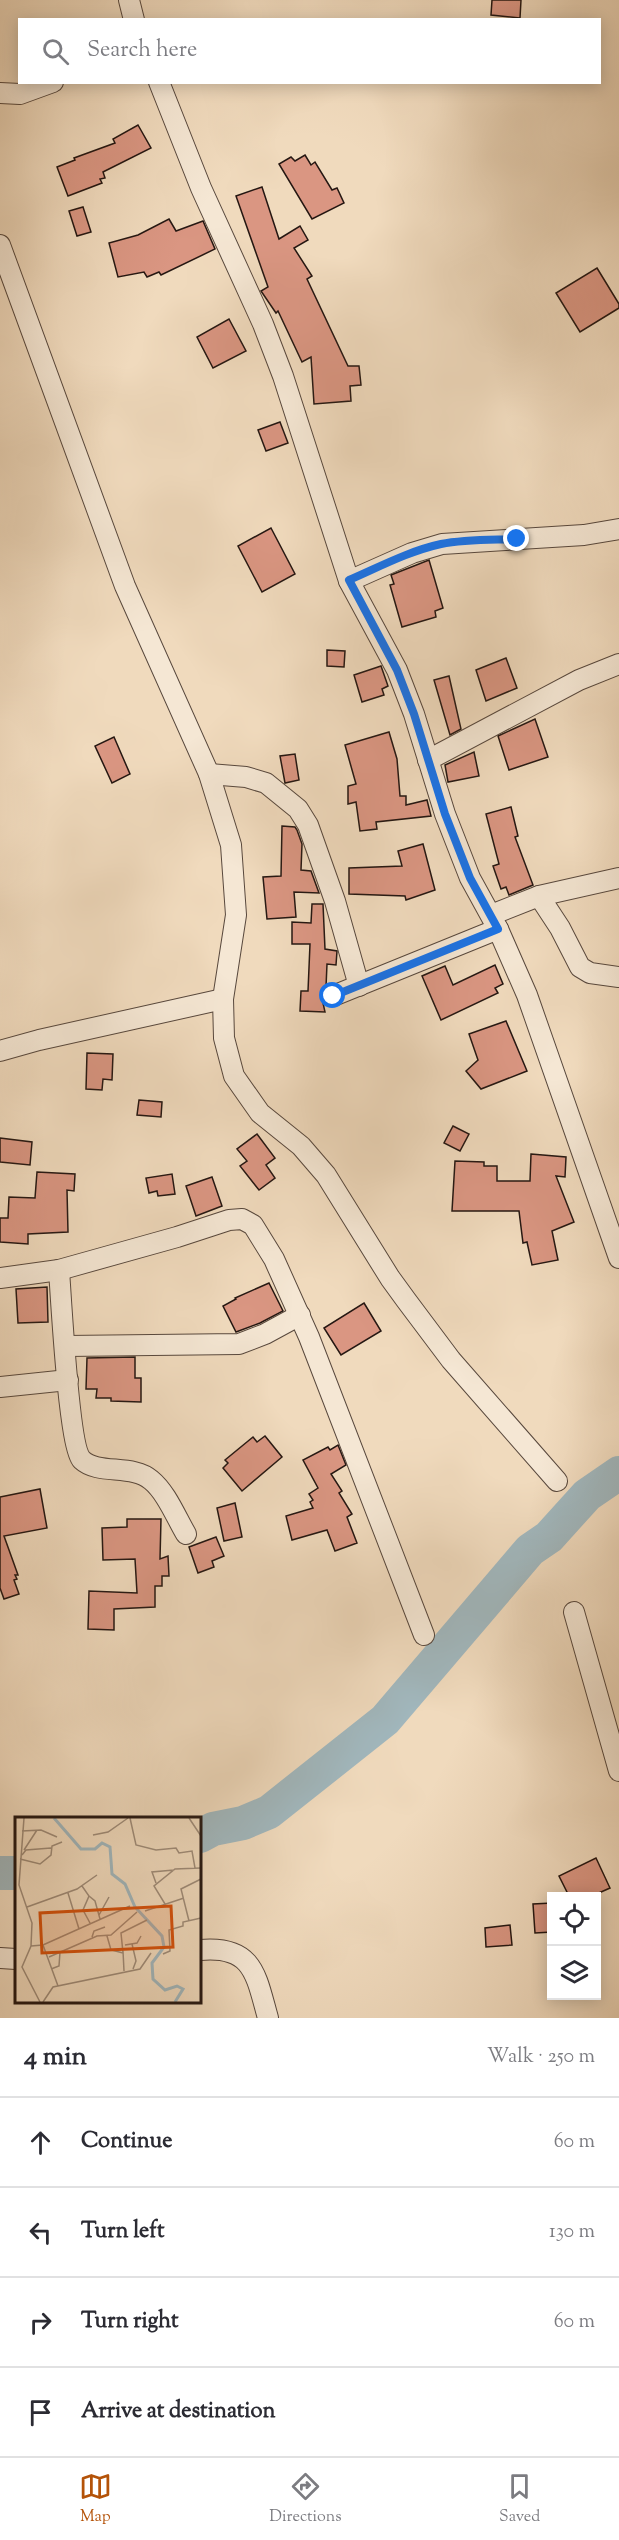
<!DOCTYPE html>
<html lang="en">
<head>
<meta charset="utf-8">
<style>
  :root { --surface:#fff; --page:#f7f7f7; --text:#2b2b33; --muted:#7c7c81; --line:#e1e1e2; --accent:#b45309 }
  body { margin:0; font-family:"Sorts Mill Goudy",serif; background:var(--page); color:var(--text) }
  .controls { position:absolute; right:18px; bottom:18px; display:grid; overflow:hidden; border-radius:0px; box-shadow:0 3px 15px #0003 }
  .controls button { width:54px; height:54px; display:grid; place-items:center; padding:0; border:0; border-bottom:2px solid var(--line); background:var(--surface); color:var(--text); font:30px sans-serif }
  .stop { position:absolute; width:18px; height:18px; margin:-14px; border:4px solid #1a73e8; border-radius:50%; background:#fff }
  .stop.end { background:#1a73e8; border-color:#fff; box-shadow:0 2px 6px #0008 }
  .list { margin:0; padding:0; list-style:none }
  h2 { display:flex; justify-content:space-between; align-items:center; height:78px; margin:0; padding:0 24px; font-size:26px }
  h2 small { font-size:20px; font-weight:400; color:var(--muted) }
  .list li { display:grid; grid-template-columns:39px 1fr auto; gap:18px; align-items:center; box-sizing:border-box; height:90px; padding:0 24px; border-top:2px solid var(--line) }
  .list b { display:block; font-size:22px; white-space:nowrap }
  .list em { font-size:20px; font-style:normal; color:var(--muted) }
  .icon { flex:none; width:33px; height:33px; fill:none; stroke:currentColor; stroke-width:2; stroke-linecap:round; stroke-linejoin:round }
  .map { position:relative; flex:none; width:619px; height:2018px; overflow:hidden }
  .search { position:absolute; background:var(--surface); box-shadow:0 3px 15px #0003; left:18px; right:18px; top:18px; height:66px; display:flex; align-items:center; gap:15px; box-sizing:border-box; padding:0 21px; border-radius:0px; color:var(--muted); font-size:22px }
  .sheet { height:438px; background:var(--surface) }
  nav { display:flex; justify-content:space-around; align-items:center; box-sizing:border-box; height:84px; border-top:2px solid var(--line); background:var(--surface); font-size:16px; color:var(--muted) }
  nav a { display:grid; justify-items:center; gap:3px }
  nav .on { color:var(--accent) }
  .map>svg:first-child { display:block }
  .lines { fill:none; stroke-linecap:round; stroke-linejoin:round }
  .river { stroke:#a1b7bd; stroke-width:34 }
  .building { fill:#da9682; stroke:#251712; stroke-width:1.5 }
  .street-casing { stroke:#58483d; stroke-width:22 }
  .street { stroke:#f5e7d4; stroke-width:20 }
  .route { stroke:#1a73e8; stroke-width:8 }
  .inset-river { fill:none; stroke:#a1b7bd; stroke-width:3 }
  .inset-road { fill:none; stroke:#9f8c79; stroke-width:1.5 }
  .view { fill:#d4520d; fill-opacity:0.15; stroke:#d4520d; stroke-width:3 }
  .inset-edge { fill:none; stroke:#251712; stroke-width:3 }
</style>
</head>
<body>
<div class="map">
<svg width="619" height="2018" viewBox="0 0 619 2018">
  <rect width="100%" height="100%" fill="#f0dabd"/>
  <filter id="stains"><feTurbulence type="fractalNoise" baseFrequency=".00333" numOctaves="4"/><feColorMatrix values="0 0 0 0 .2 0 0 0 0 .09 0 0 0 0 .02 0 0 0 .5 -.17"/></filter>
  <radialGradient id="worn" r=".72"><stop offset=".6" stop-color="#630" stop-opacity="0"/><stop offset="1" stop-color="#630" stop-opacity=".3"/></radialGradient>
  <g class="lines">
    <g class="river">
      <polyline points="200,1836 213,1829 243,1823 269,1812 385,1720 530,1550 549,1537 587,1495 619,1473"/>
      <polyline points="0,1873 16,1873"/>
    </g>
  </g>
  <g class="building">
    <polygon points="492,0 521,0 520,18 491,15"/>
    <polygon points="138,125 151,148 103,172 105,178 100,179 102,183 68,196 57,167 75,160 74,158 115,143 113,139"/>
    <polygon points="305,155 311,165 315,162 332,190 337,188 344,203 312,219 279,164 291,157 295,161"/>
    <polygon points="262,187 279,239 300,226 308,240 294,248 312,276 307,279 348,366 359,366 361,385 350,386 351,401 314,404 311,357 302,362 278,311 276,313 261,291 268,287 236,196"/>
    <polygon points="83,207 91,232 77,236 69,211"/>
    <polygon points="169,219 176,231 203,221 215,249 161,275 159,272 147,277 144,272 118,277 109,243 138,235"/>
    <polygon points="597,268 619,304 619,308 580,332 556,293"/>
    <polygon points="229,319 246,351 213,368 197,337"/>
    <polygon points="280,422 288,443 266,451 258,430"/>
    <polygon points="271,528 295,574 262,592 238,546"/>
    <polygon points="429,560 443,608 435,611 436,617 402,627 390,585 394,584 391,575"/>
    <polygon points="327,650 345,651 344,667 327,666"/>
    <polygon points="506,658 517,688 486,701 476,670"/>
    <polygon points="381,666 388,686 382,689 384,695 362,702 354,675"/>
    <polygon points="449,676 461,729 450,735 434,680"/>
    <polygon points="535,719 548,757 509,770 498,736"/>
    <polygon points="389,732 397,759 400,796 406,796 406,805 427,800 431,816 376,822 377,829 360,831 356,802 348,804 348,786 356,784 345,745"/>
    <polygon points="114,737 130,774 112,783 95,746"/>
    <polygon points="474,752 479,776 448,782 445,765"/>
    <polygon points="295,754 299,780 285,783 280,756"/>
    <polygon points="511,807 518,836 515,837 533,885 509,895 506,887 501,889 493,866 499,864 486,814"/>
    <polygon points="282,826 295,827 297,830 302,844 301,870 311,871 319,893 294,892 296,917 267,919 263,877 281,876"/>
    <polygon points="423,844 435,890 406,900 405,896 349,894 349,868 402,866 398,851"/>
    <polygon points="312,904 323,904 325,949 337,951 336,965 327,964 326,987 321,994 325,1012 300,1011 301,991 308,991 310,944 292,944 292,922 311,923"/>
    <polygon points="495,965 503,984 495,988 498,993 441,1020 422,976 445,966 453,985"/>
    <polygon points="506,1021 527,1071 481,1089 466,1071 478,1060 469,1034"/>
    <polygon points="87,1053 113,1054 112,1080 103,1079 102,1090 86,1089"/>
    <polygon points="139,1100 162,1102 161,1117 137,1115"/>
    <polygon points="453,1126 469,1134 460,1151 444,1143"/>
    <polygon points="257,1134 275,1158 266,1165 275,1178 259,1190 240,1166 247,1161 237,1149"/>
    <polygon points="0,1138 32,1142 30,1165 0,1162"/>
    <polygon points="531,1154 566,1157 565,1177 556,1176 574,1222 552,1231 558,1260 532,1265 527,1242 523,1243 519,1211 452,1211 455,1161 484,1162 484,1166 497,1166 497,1181 530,1181"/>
    <polygon points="37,1172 75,1174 74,1191 67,1190 68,1232 28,1234 28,1244 0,1242 0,1218 8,1218 9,1197 35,1198"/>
    <polygon points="172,1174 175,1194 158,1196 157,1191 149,1193 146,1178"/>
    <polygon points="212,1177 222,1206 196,1216 186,1186"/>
    <polygon points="269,1283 283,1311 260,1323 236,1332 223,1306 236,1299 235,1298"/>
    <polygon points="47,1287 48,1322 18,1323 16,1289"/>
    <polygon points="364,1303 381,1331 341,1355 324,1328"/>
    <polygon points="135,1357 135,1378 141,1378 141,1402 111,1401 111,1398 96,1398 97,1389 86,1389 87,1358"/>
    <polygon points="265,1436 282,1457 242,1491 223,1468 228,1463 225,1460 253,1437 257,1442"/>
    <polygon points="338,1445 346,1465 331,1474 342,1491 339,1493 352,1514 347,1517 357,1543 335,1551 327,1530 292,1540 286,1516 313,1508 310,1502 313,1500 309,1494 318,1488 303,1460 328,1447 330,1450"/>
    <polygon points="40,1489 47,1528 4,1536 18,1575 15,1575 17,1579 14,1580 19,1594 4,1599 0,1588 0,1497"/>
    <polygon points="235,1503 242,1537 224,1541 217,1508"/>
    <polygon points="127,1519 161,1519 160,1559 168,1556 169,1576 162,1576 162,1586 155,1586 155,1607 114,1609 114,1630 88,1629 89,1591 137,1593 135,1559 103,1560 102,1528 127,1527"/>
    <polygon points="216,1537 224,1556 212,1561 214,1567 198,1573 189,1547"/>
    <polygon points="596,1858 610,1888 592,1896 569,1896 559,1876"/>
    <polygon points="552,1903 552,1932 535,1933 533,1904"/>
    <polygon points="510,1925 512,1945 486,1947 485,1928"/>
  </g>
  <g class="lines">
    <defs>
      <g id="street">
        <polyline points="129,0 134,20"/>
        <polyline points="159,82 201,188 263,324 283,376 349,581 397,670 414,714 445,814 470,878 498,929 527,995 619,1258"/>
        <polyline points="0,93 20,94 53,82"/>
        <polyline points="0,245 125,586 209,774 231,845 236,915 223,999 224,1038 234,1076 260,1113 301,1146 326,1175 390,1278 406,1300 451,1360 557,1481"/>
        <polyline points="349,581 412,553 442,544 584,535 619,529"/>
        <polyline points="428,760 579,680 619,664"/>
        <polyline points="209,774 246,777 266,783 298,809 308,825 335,901 359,986"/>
        <polyline points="539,896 560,928 580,967 590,973 619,977"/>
        <polyline points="491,915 539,896 619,878"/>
        <polyline points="333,996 498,929"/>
        <polyline points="0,1051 39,1040 223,999"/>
        <path d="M59,1270C61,1298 69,1447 82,1460C98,1475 133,1464 151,1480C166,1492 176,1517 186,1534"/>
        <polyline points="0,1278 59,1270 177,1237 229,1220 242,1219 253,1225 274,1259 309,1337 424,1635"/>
        <polyline points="66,1346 239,1344 265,1334 300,1315"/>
        <polyline points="0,1387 68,1380"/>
        <polyline points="574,1612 619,1771"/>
        <path d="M200,1950C254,1945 256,1976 268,2018"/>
        <polyline points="0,1958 16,1959"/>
      </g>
    </defs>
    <use href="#street" class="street-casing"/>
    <use href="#street" class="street"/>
  </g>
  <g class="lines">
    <path class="route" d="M333,996L498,929L470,878L445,814L414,714L397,670L349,580C379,567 409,551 441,544C466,539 492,540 517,539"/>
  </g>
  <g transform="translate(15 1817)">
    <rect width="186" height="186" fill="#f0dabd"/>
    <path class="inset-river" d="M39,1L66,32H80L87,26L95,30L97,57L110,67L120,90L147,119L149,130L137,146L138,162L150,173L162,169L168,172L160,185"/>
    <path class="inset-road" d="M9,1L4,68L17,106L16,129L7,150L25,185M115,1L121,28L141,33L161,31L164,36L177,34L180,51M174,1L186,19M7,14L26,13L42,20M78,18L93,15L113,1M9,33L22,13M7,38L11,33L36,31M5,42L25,47L36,38L37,29L47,25M141,66L137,55L159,53M67,69L74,79L68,93L75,106M53,76L64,112M74,79L80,84L85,102M150,87L139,69L160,52L186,51M12,90L62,72L82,58M130,94L169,81M84,98L94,80M174,104L166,72L186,62M92,119L96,133L108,136M77,120L79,114L90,110M117,127L121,144L118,152M28,128L43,169M110,128L122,126L126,119M16,129L28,128L115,89M108,134L109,154M108,136L106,116L132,103M148,137L155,134L154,113L168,109V105L186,101M34,140L82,119L96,118L122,95M36,152L44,149L45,135M28,185L38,170L125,152L136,136"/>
    <path class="view" d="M156,89L158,130L27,136L25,96Z"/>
    <rect width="186" height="186" class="inset-edge"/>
  </g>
  <rect width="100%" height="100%" filter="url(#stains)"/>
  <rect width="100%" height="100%" fill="url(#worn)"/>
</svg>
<div class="controls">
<button><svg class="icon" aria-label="locate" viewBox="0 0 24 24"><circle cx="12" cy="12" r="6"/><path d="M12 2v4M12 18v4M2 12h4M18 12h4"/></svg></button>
<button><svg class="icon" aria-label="layers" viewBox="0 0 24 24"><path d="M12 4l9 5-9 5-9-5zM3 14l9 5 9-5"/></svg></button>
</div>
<div class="stop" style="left:333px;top:996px"></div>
<div class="stop end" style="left:517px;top:539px"></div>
<div class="search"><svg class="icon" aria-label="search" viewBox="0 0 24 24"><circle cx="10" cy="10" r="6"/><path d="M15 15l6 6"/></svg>Search here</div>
</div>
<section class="sheet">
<h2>4 min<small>Walk · 250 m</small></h2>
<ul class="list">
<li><svg class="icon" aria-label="ahead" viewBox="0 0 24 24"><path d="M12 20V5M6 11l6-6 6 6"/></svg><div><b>Continue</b></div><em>60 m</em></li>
<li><svg class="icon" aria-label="left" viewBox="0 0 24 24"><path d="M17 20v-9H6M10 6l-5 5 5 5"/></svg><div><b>Turn left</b></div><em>130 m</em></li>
<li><svg class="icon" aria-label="right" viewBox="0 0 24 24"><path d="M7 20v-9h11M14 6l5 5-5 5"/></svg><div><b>Turn right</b></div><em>60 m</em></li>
<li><svg class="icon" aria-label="arrive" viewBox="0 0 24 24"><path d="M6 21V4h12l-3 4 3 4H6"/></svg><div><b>Arrive at destination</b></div></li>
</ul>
</section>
<nav>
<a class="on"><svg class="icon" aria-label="map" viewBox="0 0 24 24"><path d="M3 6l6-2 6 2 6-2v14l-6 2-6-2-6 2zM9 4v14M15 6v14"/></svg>Map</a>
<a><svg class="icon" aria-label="directions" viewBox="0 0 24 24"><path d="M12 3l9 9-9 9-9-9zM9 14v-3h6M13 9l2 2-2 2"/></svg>Directions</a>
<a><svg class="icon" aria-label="saved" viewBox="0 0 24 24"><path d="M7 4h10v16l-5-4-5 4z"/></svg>Saved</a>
</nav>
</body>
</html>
